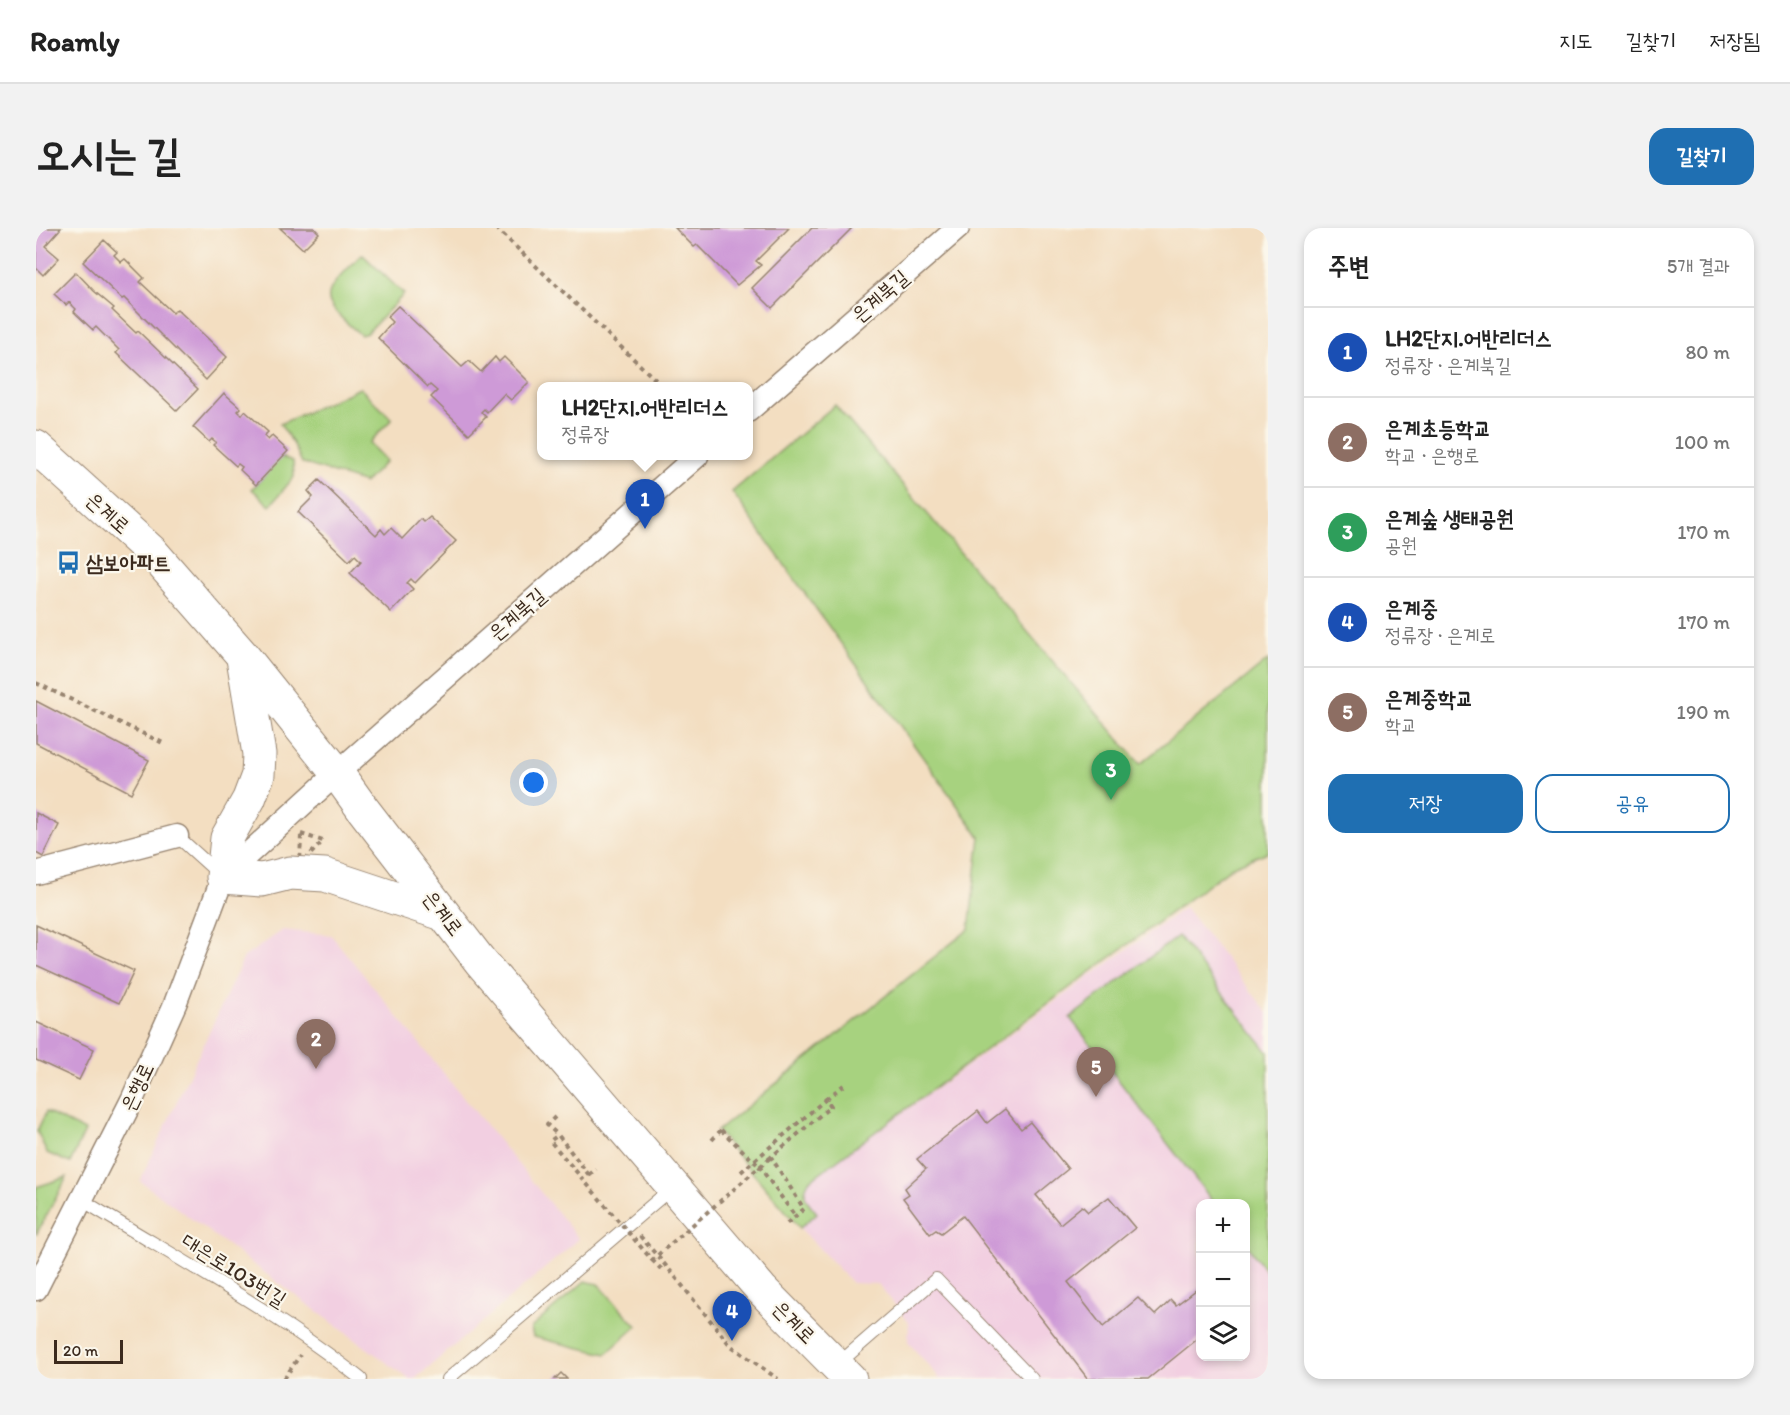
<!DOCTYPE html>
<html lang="ko">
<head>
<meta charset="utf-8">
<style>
  :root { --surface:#fff; --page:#f2f2f2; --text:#222; --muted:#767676; --line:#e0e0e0; --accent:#1f6fb2 }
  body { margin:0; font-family:Itim,"Poor Story",sans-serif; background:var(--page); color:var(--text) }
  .controls { position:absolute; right:18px; bottom:18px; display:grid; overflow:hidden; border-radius:12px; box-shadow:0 3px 9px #0003 }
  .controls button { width:54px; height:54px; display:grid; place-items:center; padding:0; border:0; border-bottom:2px solid var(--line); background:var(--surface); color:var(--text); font:30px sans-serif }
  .scale { position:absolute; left:18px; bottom:15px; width:69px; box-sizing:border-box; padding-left:6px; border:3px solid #3b2a1e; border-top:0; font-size:16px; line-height:21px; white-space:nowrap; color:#3b2a1e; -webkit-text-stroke:4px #fbf7ec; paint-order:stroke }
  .you { position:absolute; left:498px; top:555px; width:21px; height:21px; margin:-15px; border:4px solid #fff; border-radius:50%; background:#1a73e8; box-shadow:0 0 0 9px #1a73e833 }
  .badge { display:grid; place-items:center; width:39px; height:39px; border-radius:50%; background:var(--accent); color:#fff; font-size:20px; font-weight:700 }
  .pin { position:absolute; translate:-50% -50px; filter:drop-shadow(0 2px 3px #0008) }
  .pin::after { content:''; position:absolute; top:32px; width:21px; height:18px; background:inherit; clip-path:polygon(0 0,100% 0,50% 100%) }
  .popup { position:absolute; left:501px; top:154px; width:216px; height:78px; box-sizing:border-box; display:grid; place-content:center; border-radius:12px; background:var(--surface); filter:drop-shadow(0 2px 4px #0005); font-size:20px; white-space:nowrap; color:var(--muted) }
  .popup b { font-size:22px; color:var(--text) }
  .popup::after { content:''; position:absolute; left:50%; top:100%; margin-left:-12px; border:12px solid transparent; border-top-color:var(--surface) }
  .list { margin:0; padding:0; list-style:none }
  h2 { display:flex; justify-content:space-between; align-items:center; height:78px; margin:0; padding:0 24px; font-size:26px }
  h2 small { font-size:20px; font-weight:400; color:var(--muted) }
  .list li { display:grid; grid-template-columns:39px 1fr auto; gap:18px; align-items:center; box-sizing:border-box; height:90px; padding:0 24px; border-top:2px solid var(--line) }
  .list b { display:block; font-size:22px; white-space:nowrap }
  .list p { margin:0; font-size:20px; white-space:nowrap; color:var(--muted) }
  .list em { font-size:20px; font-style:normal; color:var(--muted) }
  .actions { display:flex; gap:12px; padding:18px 24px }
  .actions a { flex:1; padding:14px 0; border:2px solid var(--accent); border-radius:18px; text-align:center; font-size:21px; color:var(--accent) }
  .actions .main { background:var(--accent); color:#fff }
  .icon { flex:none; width:33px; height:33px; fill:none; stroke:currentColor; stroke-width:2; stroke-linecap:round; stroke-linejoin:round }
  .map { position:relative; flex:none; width:1232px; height:1151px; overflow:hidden; border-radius:18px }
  header { display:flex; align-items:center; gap:36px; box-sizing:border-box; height:84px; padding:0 30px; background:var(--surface); border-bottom:2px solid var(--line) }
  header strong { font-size:28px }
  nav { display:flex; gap:33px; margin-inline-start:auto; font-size:21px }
  .intro { display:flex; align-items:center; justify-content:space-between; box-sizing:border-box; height:144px; padding:0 36px }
  h1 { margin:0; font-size:42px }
  .button { padding:15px 27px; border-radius:18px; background:var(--accent); color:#fff; font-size:21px; font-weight:700 }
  main { display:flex; gap:36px; padding:0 36px }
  aside { flex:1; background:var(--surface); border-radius:18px; box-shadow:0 3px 9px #0003 }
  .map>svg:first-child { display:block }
  .built { fill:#f2cfe1; fill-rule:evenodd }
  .green { fill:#a7d27f; stroke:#717e4e; stroke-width:1.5 }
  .building { fill:#ce9ad7 }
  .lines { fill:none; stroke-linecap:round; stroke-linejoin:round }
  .lane-casing { stroke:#978470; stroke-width:14 }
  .street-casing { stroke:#978470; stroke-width:25 }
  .secondary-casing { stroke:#978470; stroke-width:35 }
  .path { stroke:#978470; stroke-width:4; stroke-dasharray:4.5 4.5; stroke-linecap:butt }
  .lane { stroke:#fff; stroke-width:12 }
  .street { stroke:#fff; stroke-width:22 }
  .secondary { stroke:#fff; stroke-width:33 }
  .path-bridge { stroke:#978470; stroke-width:4; stroke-dasharray:4.5 4.5; stroke-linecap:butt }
  .labels { text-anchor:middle; stroke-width:4.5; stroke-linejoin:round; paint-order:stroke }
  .street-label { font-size:21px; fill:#3b2a1e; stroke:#fbf7ec }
  .poi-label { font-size:21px; font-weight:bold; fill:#3b2a1e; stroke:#fbf7ec; text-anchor:start }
</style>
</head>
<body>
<header>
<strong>Roamly</strong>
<nav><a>지도</a><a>길찾기</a><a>저장됨</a></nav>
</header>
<div class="intro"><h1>오시는 길</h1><a class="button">길찾기</a></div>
<main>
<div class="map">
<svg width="1232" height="1151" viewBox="0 0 1232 1151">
  <rect width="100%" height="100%" fill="#fbf7ec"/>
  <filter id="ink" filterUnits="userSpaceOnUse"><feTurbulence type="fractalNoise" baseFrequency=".0167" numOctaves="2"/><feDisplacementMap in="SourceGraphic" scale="12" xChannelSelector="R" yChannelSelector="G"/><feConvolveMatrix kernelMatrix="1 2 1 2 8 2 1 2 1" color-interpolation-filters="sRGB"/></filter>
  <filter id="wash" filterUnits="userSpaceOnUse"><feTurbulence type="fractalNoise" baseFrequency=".008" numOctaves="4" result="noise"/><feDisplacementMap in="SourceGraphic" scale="24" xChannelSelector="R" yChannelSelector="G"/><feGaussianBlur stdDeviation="1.35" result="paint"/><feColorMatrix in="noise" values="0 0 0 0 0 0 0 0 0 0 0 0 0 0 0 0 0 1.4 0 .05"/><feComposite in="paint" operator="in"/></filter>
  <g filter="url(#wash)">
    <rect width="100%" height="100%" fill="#f3dec1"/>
    <g class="built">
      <path d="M1149,679L1232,785V1151H904L872,1114L873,1094L842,1056L816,1055L764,1000L781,985L771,973L768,962L773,953ZM1164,976H1210V1128H1164Z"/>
      <polygon points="247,702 295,707 543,1011 379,1151 373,1151 104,953 208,729"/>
    </g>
    <g class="green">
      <path d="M326,26L368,66L331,105L325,107C276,67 288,66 326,26Z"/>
      <polygon points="324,160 356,191 333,215 350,233 329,255 266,235 257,215 244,196"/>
      <path d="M799,177L1104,536L1232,432V624L1199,637L773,953C764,969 771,972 781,985L764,1000L681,903L933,701L944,609L696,264Z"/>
      <polygon points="245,229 257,233 258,249 234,278 216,261"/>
      <polygon points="1142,708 1232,824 1232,1046 1210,1016 1210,976 1178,975 1034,790"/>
      <polygon points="10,884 49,903 34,935 11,925 1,903"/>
      <polygon points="31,949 0,1007 0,959"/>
      <polygon points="549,1053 562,1056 601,1098 570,1126 497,1109 495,1100"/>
    </g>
    <g id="blocks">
      <g class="building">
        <polygon points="0,0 25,0 9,18 23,30 7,47 0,40"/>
        <polygon points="244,0 278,0 283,5 267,21"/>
        <polygon points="639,0 753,0 720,33 725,37 701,57 661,17 658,19"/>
        <polygon points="776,0 816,0 736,80 716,60"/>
        <polygon points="68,12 81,24 78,27 85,34 89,31 108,50 104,54 137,85 141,81 191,129 170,152 88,70 86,71 47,34"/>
        <polygon points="40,44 58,63 78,80 76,82 100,105 102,103 162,161 141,183 80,125 83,122 60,99 57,102 38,84 40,81 33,74 30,77 18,66"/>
        <polygon points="362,78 426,139 433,133 445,144 459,129 463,134 468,129 493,154 475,172 468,166 451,184 448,181 445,184 450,189 433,206 395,169 401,163 394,157 392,159 342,110 356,94 351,89"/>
        <polygon points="188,165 205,180 202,183 206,187 209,183 232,204 228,208 232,212 236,208 252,223 220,257 204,242 206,239 202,236 200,238 177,217 180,214 176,211 173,214 157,199"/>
        <polygon points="283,252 340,307 345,301 349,306 355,300 366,311 385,291 388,294 394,289 420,313 379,355 375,351 371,355 377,361 355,384 314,345 325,333 319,327 313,333 262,284 277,269 272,263"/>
        <polygon points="0,473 113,532 95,565 0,515"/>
        <polygon points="0,585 23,597 7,629 0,625"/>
        <polygon points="0,697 98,743 83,775 0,737"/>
        <polygon points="0,794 58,821 43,852 0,832"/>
        <polygon points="969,881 985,901 994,894 1032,941 1000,967 1024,996 1046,978 1052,984 1073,969 1099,1000 1032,1054 1067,1099 1102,1070 1119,1087 1135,1072 1140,1077 1164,1059 1164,1109 1112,1151 1052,1151 927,988 905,1005 900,1002 894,1006 867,970 873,966 869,960 890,941 881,931 942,883 951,895"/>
        <polygon points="525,1145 531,1151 519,1151"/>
      </g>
    </g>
  </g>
  <g filter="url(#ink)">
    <use href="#blocks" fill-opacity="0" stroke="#978470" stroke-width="1.5"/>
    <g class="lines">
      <defs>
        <g id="lane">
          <polyline points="141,608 182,645"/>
          <path d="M46,972C140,1030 239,1083 325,1151"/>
          <polyline points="802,1136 900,1051 996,1151"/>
          <polyline points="412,1151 637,959"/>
        </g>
        <g id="street">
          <polyline points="712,183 922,0"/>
          <polyline points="0,645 141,608"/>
          <polyline points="0,1061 96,872 139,776 187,649 301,545 661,228"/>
        </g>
        <g id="secondary">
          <polyline points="0,219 116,324 207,428 301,545 326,580 444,733 725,1061 814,1151"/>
          <polyline points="207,430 223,526 222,547 213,571 191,610 187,649 226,652 254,645 289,647 407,686"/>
        </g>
      </defs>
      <use href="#lane" class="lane-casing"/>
      <use href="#street" class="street-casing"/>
      <use href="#secondary" class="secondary-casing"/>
      <g class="path">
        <polyline points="460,0 626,158"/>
        <polyline points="0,455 127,515"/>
        <polygon points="265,606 287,613 264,637"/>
        <polyline points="790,871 809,856"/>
        <polyline points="519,889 511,897 522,907"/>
        <polyline points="676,912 685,902"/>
        <polyline points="723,938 759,988"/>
        <polyline points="705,944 790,871 795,878 735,929 768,981 750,996"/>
        <polyline points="553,947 560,941"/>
        <polyline points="604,1008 637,1046 694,1117 742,1151"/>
        <polyline points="616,1032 624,1040 628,1036"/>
        <polyline points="248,1151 264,1127"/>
      </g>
      <use href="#lane" class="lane"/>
      <use href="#street" class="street"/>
      <use href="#secondary" class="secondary"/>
      <g class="path-bridge">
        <polyline points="685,902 723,938"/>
        <polyline points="553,947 522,907 514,913 616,1032 735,929"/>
      </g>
    </g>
  </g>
  <defs>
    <symbol id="bus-bare" viewBox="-9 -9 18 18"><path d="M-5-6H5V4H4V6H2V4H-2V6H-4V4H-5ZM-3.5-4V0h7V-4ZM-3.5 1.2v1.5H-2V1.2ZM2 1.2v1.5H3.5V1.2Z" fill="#1f6fb2" stroke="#fbf7ec" stroke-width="2.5" paint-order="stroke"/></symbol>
  </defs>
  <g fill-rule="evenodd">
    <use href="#bus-bare" x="16" y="318" width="33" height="33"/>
  </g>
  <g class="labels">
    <g class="street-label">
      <text transform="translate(844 68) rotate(-41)" y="7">은계북길</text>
      <text transform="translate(72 285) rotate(42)" y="7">은계로</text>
      <text transform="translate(481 386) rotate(-41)" y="7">은계북길</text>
      <text transform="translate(407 685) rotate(52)" y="7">은계로</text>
      <text transform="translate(101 859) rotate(-65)" y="7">은행로</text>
      <text transform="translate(198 1042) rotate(32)" y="7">대은로103번길</text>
      <text transform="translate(758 1094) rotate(45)" y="7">은계로</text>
    </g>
    <g class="poi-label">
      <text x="50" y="342">삼보아파트</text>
    </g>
  </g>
</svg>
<div class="controls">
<button>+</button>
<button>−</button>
<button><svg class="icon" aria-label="layers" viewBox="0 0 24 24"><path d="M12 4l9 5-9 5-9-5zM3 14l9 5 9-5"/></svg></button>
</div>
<div class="scale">20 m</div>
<div class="you"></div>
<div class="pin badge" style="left:609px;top:301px;background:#1a4fb4">1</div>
<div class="popup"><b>LH2단지.어반리더스</b>정류장</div>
<div class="pin badge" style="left:280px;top:841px;background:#8d6e63">2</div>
<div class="pin badge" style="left:1075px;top:572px;background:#2e9e5b">3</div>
<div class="pin badge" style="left:696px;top:1113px;background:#1a4fb4">4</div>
<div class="pin badge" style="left:1060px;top:869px;background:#8d6e63">5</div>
</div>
<aside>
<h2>주변<small>5개 결과</small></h2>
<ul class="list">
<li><span class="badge" style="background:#1a4fb4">1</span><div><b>LH2단지.어반리더스</b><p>정류장 · 은계북길</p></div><em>80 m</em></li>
<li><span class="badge" style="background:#8d6e63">2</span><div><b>은계초등학교</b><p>학교 · 은행로</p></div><em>100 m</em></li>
<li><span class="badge" style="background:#2e9e5b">3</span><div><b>은계숲 생태공원</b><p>공원</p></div><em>170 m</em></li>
<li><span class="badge" style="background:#1a4fb4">4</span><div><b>은계중</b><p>정류장 · 은계로</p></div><em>170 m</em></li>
<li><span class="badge" style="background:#8d6e63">5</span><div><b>은계중학교</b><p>학교</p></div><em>190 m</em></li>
</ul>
<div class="actions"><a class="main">저장</a><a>공유</a></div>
</aside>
</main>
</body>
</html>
